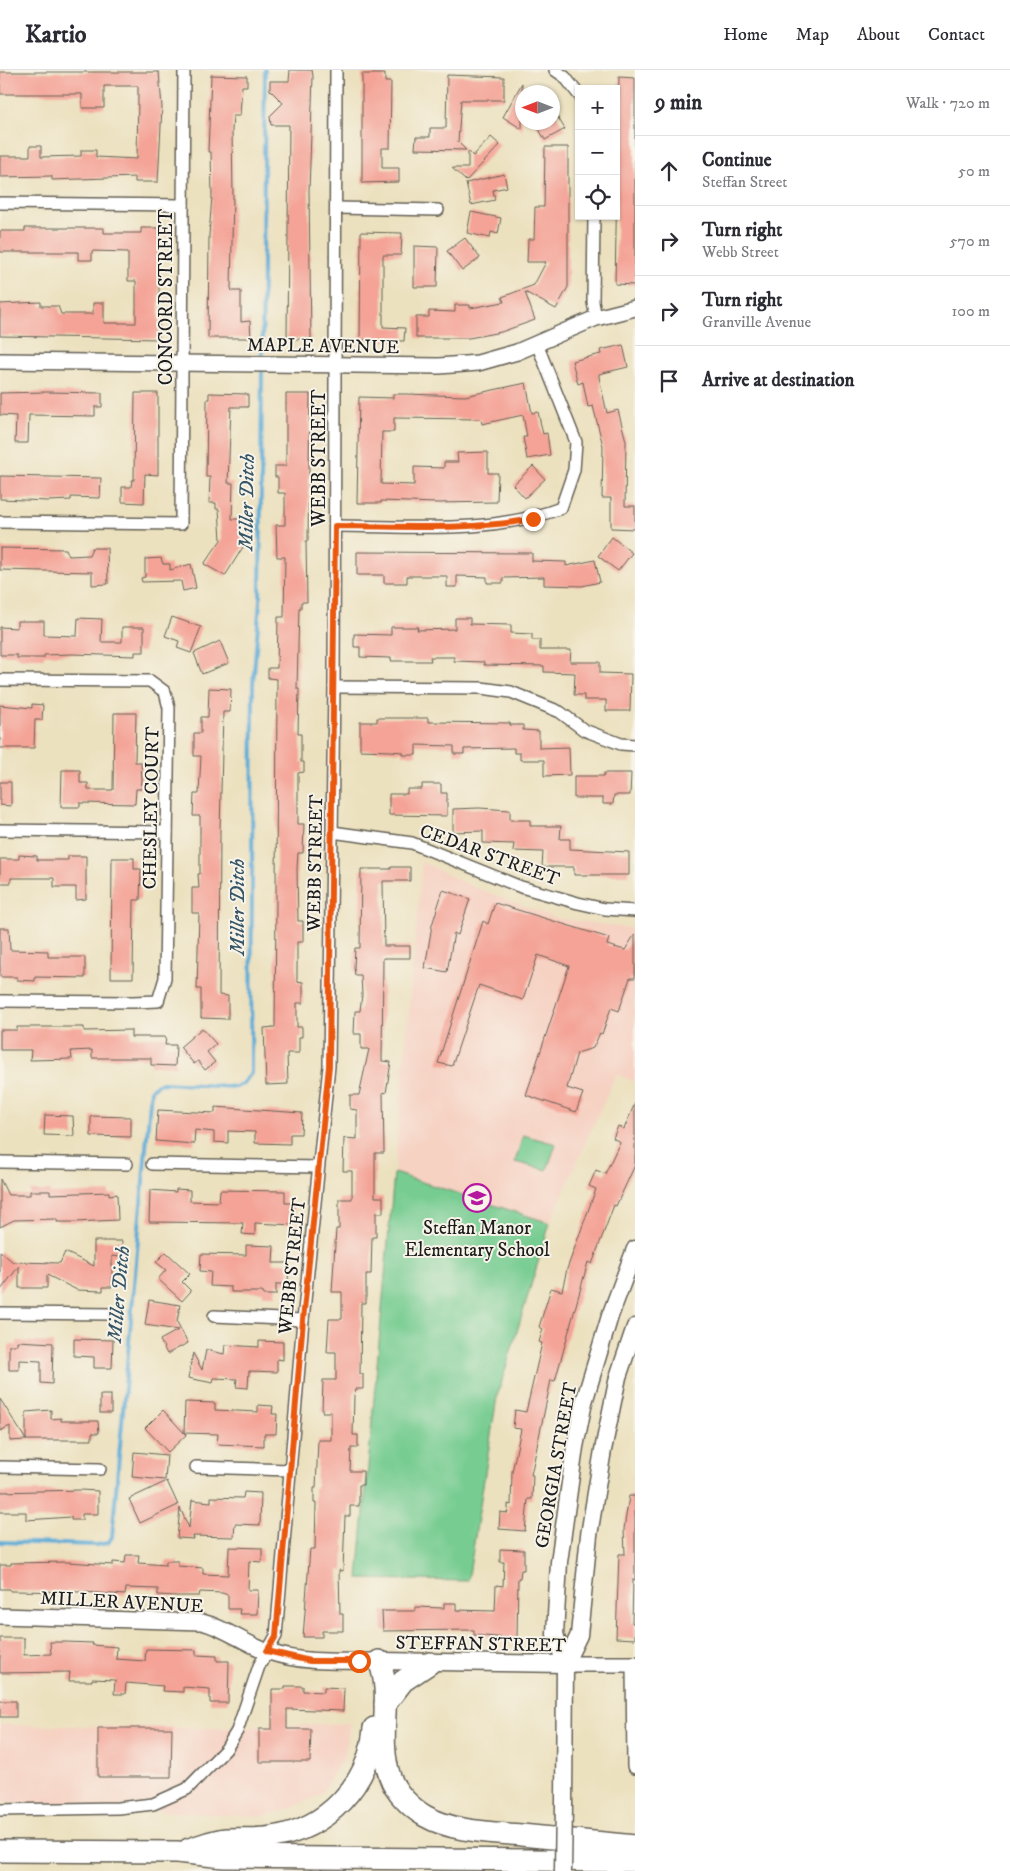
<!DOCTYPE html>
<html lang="en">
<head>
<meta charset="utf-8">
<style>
  :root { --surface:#fff; --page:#f2f2f3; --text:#2b2b33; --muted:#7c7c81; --line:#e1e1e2 }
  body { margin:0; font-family:"IM FELL DW Pica",serif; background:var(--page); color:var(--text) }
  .controls { position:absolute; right:15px; top:15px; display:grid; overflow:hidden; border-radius:0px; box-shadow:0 1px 4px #0004 }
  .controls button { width:45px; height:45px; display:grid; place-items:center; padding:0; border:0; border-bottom:1px solid var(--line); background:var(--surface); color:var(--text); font:25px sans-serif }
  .compass { position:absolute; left:515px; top:15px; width:45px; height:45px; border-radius:50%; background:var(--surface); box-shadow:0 1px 4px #0004; rotate:270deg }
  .stop { position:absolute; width:15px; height:15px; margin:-11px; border:4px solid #ea580c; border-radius:50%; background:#fff }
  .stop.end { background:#ea580c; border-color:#fff; box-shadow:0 1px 5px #0008 }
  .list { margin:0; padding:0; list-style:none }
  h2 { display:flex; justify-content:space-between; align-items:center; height:65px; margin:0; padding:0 20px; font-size:21px }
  h2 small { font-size:16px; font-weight:400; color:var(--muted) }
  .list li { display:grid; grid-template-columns:32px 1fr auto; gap:15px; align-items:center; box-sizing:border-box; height:70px; padding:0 20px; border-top:1px solid var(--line) }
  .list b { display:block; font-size:19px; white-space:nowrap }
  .list p { margin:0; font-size:16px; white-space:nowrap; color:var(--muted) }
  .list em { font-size:16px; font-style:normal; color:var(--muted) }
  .icon { flex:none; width:28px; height:28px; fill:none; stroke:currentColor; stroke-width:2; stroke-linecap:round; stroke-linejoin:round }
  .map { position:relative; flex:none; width:635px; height:1801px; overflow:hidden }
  header { display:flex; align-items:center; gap:30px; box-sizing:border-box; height:70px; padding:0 25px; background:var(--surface); border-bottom:1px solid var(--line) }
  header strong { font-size:24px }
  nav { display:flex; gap:28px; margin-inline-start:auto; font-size:18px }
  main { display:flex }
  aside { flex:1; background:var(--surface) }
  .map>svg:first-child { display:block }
  .built { fill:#f6d2c3 }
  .green { fill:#76cc91; stroke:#497456 }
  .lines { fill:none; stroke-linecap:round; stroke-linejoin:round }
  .stream { stroke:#5dacd7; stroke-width:4 }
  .building { fill:#f4a396 }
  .minor-casing { stroke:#656155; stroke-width:14 }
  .tertiary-casing { stroke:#656155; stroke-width:18 }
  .secondary-casing { stroke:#656155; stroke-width:19 }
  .motorway-casing { stroke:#656155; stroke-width:24 }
  .minor { stroke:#fff; stroke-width:11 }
  .tertiary { stroke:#fff; stroke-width:15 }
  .secondary { stroke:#fff; stroke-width:16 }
  .motorway { stroke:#fff; stroke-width:21 }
  .secondary-bridge-casing { stroke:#656155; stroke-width:19; stroke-linecap:butt }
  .secondary-bridge { stroke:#fff; stroke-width:16 }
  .route { stroke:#ea580c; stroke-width:6 }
  .labels { text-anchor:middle; stroke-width:4; stroke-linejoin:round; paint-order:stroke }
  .street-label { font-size:19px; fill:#1c1c1c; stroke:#f7f3e8 }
  .poi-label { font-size:19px; fill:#1c1c1c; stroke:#f7f3e8 }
  .water-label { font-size:20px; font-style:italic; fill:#365667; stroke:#f7f3e8 }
</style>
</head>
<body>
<header>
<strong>Kartio</strong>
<nav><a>Home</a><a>Map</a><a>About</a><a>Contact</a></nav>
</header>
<main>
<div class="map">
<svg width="635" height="1801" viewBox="0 0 635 1801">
  <rect width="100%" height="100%" fill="#f7f3e8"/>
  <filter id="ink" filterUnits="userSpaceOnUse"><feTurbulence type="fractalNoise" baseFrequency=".02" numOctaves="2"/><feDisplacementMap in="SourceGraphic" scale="10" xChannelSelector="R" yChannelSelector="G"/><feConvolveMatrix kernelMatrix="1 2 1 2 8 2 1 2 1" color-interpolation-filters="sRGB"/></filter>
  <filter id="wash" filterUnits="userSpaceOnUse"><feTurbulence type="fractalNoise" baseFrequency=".0096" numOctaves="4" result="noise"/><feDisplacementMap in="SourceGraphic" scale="20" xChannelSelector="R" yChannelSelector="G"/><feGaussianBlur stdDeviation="1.12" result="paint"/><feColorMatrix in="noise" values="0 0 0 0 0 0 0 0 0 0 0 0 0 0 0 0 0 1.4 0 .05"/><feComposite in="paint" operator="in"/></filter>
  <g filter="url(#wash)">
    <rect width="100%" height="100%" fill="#ece1bf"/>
    <g class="built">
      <polygon points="422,792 473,817 556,848 635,859 635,1012 616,1004 550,1153 497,1327 468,1511 358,1509"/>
      <polygon points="350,1653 345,1685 321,1724 290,1739 259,1747 0,1732 0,1655 221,1658"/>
    </g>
    <g class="green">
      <polygon points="523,1065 556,1074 547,1100 515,1092"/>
      <polygon points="394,1103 550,1153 497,1327 468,1511 358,1509"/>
    </g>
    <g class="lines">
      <g class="stream">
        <polyline points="262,290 265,0"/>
        <polyline points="0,1472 97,1475 108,1473 112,1467 151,1020 157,1014 164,1013 236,1017 244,1013 251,1003 253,614 260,531 262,297"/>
      </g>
    </g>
    <g id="blocks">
      <g class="building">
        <polygon points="290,0 312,0 313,6 309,121 311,269 287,269 289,55 271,55 270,46 283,33 270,20 270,11 289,11"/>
        <polygon points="0,2 159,2 162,37 158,112 135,112 135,107 52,110 52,106 0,107 0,86 30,86 30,76 41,76 41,87 81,86 81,80 96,80 96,87 137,89 138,25 138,16 104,16 104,38 82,38 82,24 0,24"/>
        <polygon points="362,4 385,4 385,12 391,12 390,78 382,78 382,98 399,98 399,112 362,113"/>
        <polygon points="211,5 247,6 247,16 242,16 240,46 233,46 232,60 233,126 231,218 232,221 241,221 241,252 250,251 251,268 208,268 209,165 212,126 211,82 208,82"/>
        <polygon points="447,5 504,7 504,30 461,30 458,72 466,80 415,79 416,67 430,67 430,58 446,58"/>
        <polygon points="619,7 635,8 635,215 615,214"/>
        <polygon points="522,13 522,59 503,47"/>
        <polygon points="552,38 565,59 545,70 535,52 552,52"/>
        <polygon points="491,67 500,75 466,111 452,98 468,98 468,81 473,86"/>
        <polygon points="545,77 568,77 568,217 556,239 525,222 535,250 501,262 469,268 416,268 416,247 429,247 429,241 455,242 455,235 470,235 470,238 504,232 502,227 534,215 546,192 527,192 528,169 534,169 535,137 544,137"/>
        <polygon points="504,104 507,117 493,120 495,130 471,135 466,113"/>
        <polygon points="471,142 501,148 498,164 491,162 490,168 467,163"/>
        <polygon points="25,158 104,158 104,163 141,163 141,158 159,158 159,269 0,266 0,234 41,232 41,236 58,236 61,244 93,244 93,233 104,233 104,253 136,253 136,211 128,211 128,182 92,181 92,190 78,190 78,182 0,182 0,161 25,161"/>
        <polygon points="361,162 402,163 401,185 383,185 383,257 405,258 404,271 360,270"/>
        <polygon points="465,168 480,188 462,201 447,181"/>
        <polygon points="414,176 438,177 437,217 414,217"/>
        <polygon points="623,275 628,297 599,304 599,307 607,343 618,340 626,371 625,436 635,436 635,459 611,458 611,428 602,428 603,376 593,336 588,337 583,312 578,314 572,291 601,284 600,280"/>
        <polygon points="526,313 532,343 538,342 543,364 547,363 550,385 527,389 523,367 527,367 523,345 482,354 481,349 394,348 394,362 382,362 381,414 414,415 414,397 444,398 444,392 458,392 457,383 488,382 488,403 498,403 497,432 436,433 381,431 381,433 357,433 359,327 393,328 393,324 406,324 465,326"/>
        <polygon points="47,322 102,323 102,337 95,337 95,346 29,345 28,373 15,373 16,346 0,345 0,323"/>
        <polygon points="135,323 158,323 158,405 145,404 144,433 122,432 122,417 131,417 132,410 134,410"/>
        <polygon points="209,323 248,324 248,337 231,337 228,413 233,413 232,449 240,449 239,465 249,465 248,477 243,477 225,506 204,494 221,470 219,439 216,439 216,433 209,433 210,407 206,407 207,329 209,329"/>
        <polygon points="286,324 310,324 308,471 306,471 307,532 301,532 301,538 299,538 297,619 299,619 298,664 301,664 301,692 304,692 304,702 298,703 298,754 304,754 303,783 298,783 297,799 298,851 303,851 303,872 297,872 297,911 303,912 303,933 297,933 297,957 302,957 302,967 299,967 299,983 287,983 288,1014 266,1015 264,958 275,957 276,829 277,609 268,608 268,598 277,598 278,547 284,547 285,487 277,487 276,455 285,455 285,423 278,423 278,407 275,407 275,396 286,396"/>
        <polygon points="533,396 545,409 525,428 513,415"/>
        <polygon points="0,406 101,408 100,428 71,427 71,430 48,431 0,429"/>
        <polygon points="612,467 632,483 618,501 598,486"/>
        <polygon points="0,478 66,479 69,486 89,485 92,478 107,478 108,514 92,515 92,502 0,500"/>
        <polygon points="357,482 532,483 532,491 566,492 566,496 595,490 600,512 582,516 544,515 544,507 503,508 503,513 487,513 487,507 457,506 457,517 447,517 447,506 407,506 407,513 384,513 384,505 357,505"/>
        <polygon points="161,488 163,494 170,494 170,500 191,494 196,518 183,521 181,511 142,512 141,508 145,507 145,489"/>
        <polygon points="172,547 201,557 191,583 177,578 179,571 165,566"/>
        <polygon points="78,548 102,549 101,572 122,572 122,557 144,557 144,582 135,582 135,586 72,584 44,585 44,588 17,588 17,585 0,585 0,557 17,558 17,551 44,551 44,565 77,566"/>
        <polygon points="455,548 470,548 470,554 511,555 511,563 532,564 532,570 540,570 540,580 571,580 570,592 600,592 600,603 631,604 630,641 606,641 606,630 584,630 584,625 574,625 575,603 544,602 544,596 484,595 484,592 454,591 454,587 430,587 431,591 391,591 391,588 360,587 360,577 354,577 354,564 391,565 391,557 418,557 417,560 455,559"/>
        <polygon points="220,571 229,593 202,604 194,583"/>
        <polygon points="209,618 231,619 230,642 223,642 220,761 219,925 228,926 228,949 201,948 201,919 197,919 199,843 192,843 192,818 199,818 198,804 200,804 200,746 193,746 194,724 199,724 201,686 194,686 194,663 201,663 201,647 208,647"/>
        <polygon points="32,634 43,635 42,650 35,650 34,678 0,678 0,635 32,638"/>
        <polygon points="114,643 136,643 135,692 141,692 142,710 141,719 136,719 135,734 80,733 80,737 61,737 62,700 80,700 80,713 88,713 88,720 113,720"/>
        <polygon points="377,648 428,648 428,652 510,653 510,655 523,655 523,660 539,661 539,678 569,677 570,705 544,706 544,690 520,690 520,683 514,683 514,678 464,679 464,684 454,684 454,676 416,675 416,685 403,685 403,682 390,681 360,680 360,652 377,652"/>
        <polygon points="604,703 631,703 630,725 614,725 613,734 603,734 603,728 574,728 574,706 604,706"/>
        <polygon points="0,712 11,712 11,736 0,735"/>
        <polygon points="422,714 441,714 441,723 447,723 447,746 389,745 389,724 407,724 407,719 422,719"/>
        <polygon points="479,738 510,740 510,750 530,750 530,756 561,756 560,769 570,769 570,779 629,782 629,805 574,805 574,797 542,797 543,782 513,781 514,774 483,773 483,761 453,762 453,739"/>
        <polygon points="19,785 37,786 37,790 68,790 68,786 86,786 86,829 76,830 76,817 54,817 54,808 11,808 11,813 0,813 0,789 19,789"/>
        <polygon points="112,788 134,788 134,799 141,799 140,830 134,830 133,908 111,908"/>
        <polygon points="391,797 410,797 410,811 383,811 384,876 410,876 410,888 383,888 382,991 391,992 386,1023 383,1022 384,1083 375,1083 375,1127 383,1127 383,1143 376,1143 376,1167 372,1167 371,1204 366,1204 366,1233 361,1233 360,1304 363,1304 363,1319 356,1319 354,1325 353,1365 358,1365 358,1378 351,1378 350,1401 363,1401 363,1415 359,1415 359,1436 350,1436 350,1446 345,1446 343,1501 339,1500 340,1544 343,1544 343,1561 322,1561 322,1567 303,1567 310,1479 315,1479 316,1433 314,1433 314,1418 316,1418 318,1370 331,1370 331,1342 322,1342 323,1310 336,1310 336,1282 327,1282 329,1249 342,1249 342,1222 332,1222 336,1159 339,1159 339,1129 352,1129 352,1101 343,1101 344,1068 357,1069 357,1040 350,1039 350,1025 359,1025 369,979 361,979 361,964 354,964 355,941 360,941 362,925 361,905 355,905 354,898 355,878 360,878 361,799 391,799"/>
        <polygon points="443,820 470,829 458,865 454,863 447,902 425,898 432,855"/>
        <polygon points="495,833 609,868 607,875 625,880 635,864 635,908 630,908 619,941 611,938 602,964 600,963 593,978 577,983 567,1018 583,1023 576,1042 526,1025 569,896 538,885 523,930 479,915 452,996 438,993 483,851 488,854"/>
        <polygon points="0,858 9,858 10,880 48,881 48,887 85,887 85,908 35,907 35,911 17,910 17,907 0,907"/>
        <polygon points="17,957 84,957 84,961 131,960 131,967 166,967 165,975 176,975 175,996 151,995 151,988 92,988 92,980 71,981 72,989 30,990 31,980 0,980 0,960 17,960"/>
        <polygon points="202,958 216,974 207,982 215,992 205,1000 198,991 194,994 180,977"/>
        <polygon points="635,1033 635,1095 616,1136 614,1135 592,1194 588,1192 555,1311 551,1310 531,1405 533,1405 532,1429 528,1429 525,1461 499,1459 500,1442 508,1443 508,1434 511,1435 512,1402 521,1359 513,1358 515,1340 526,1342 542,1273 539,1272 543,1259 539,1257 551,1218 562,1221 567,1199 596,1119 589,1116 596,1100 605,1104 620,1072 613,1068 618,1056 624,1059"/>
        <polygon points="215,1037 302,1043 301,1064 290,1064 290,1074 255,1073 255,1062 228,1061 228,1073 214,1072 214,1062 195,1060 194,1074 156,1071 158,1040 215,1043"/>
        <polygon points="45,1045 73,1046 74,1066 44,1065"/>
        <polygon points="91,1046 131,1047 131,1067 91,1066"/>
        <polygon points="0,1109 8,1125 30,1125 30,1121 50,1121 50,1124 109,1122 109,1125 117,1124 118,1150 75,1152 57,1152 57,1149 14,1150 0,1157"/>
        <polygon points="176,1119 190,1120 190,1131 219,1132 220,1120 285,1121 285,1133 294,1133 293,1155 255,1153 255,1165 242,1164 243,1153 149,1152 150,1120 176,1122"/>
        <polygon points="94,1171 122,1171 122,1187 112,1186 112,1217 103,1217 103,1221 77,1220 47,1205 47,1218 19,1218 19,1196 0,1221 0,1181 13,1192 60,1193 65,1182 94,1196"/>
        <polygon points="246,1175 274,1176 273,1193 289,1193 288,1214 276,1214 276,1225 263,1225 263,1222 231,1222 231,1217 210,1216 211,1202 200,1201 201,1184 246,1185"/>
        <polygon points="166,1182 190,1204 182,1212 191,1221 182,1231 158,1209 166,1200 156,1192"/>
        <polygon points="149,1230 180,1235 177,1252 188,1273 167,1284 160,1270 178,1260 145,1255"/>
        <polygon points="74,1269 113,1270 112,1298 94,1298 94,1287 74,1286"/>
        <polygon points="17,1271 53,1273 52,1314 41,1313 41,1291 19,1290 19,1300 9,1300 9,1275 17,1275"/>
        <polygon points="259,1271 283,1272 283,1290 277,1289 277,1302 249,1301 248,1318 236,1317 237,1309 214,1308 213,1313 188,1308 193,1283 202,1300 206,1280 224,1284 225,1275 259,1277"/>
        <rect x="100" y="1325" width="11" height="18"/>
        <polygon points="0,1329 16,1354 26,1370 10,1371 10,1356 0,1361"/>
        <polygon points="185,1332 215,1333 215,1340 258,1342 258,1335 273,1336 272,1344 277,1344 276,1364 264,1364 264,1376 217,1374 218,1364 184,1363"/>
        <polygon points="51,1340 51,1349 61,1348 61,1351 98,1351 99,1363 92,1363 92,1370 26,1370 26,1342"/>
        <polygon points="163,1340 186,1365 168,1382 145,1358"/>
        <polygon points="134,1382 167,1385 165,1410 132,1407"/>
        <polygon points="167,1411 178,1435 140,1453 129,1429"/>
        <polygon points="80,1420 98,1421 98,1444 82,1444 82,1450 71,1450 71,1447 26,1450 26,1442 0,1442 0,1422"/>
        <polygon points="244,1422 261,1423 260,1455 235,1454 234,1467 193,1466 194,1469 177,1468 180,1438 189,1458 192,1430 211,1432 211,1427 243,1428"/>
        <polygon points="629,1426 635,1426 635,1510 633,1509 632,1553 635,1553 635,1569 616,1568 619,1484 625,1484 624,1459"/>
        <polygon points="229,1477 262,1478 262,1492 249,1491 248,1520 258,1520 257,1544 239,1544 240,1539 228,1539 228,1525 222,1523 200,1522 199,1526 176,1526 158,1525 158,1519 126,1518 125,1525 84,1522 10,1521 10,1519 0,1519 0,1495 11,1495 11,1493 67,1492 113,1495 113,1492 125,1493 126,1485 139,1485 138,1493 166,1495 166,1491 178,1491 178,1496 203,1498 203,1504 228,1505"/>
        <polygon points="500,1479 524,1480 524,1500 521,1500 520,1508 518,1508 517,1569 474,1565 474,1560 383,1561 382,1541 415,1541 415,1537 444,1538 444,1533 456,1533 456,1540 495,1541 496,1515 503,1516 504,1492 500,1492"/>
        <polygon points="0,1568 24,1568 24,1585 51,1584 50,1572 65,1572 93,1573 92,1575 117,1577 116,1589 145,1591 146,1579 196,1580 196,1585 217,1586 217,1591 229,1591 228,1633 210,1633 210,1619 183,1617 183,1622 162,1621 163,1616 126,1613 125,1624 114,1624 115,1610 92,1609 92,1611 69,1611 70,1602 0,1603"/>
        <polygon points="285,1616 303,1616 303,1621 324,1622 324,1617 344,1618 343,1641 287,1639 287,1659 311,1659 310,1692 259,1692 259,1659 272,1659 272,1619 285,1619"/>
        <rect x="0" y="1631" width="16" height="16"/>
        <polygon points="98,1658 172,1658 171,1707 98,1707"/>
      </g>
    </g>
  </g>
  <g filter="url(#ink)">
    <use href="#blocks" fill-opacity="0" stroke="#656155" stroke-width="1"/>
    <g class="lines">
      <defs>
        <g id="minor">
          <polyline points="555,0 565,7 579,25"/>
          <polyline points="0,133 183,135"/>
          <polyline points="336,138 438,140"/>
          <polyline points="594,146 593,232 596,248"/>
          <polyline points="0,452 181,454 184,0"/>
          <path d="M335,456C410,456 490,465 561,438L574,400L576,372L537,274"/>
          <polyline points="0,610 150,611 165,622 169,638 165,908 158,931 133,932 0,931"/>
          <polyline points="334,617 481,618 511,622 560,642 584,660 621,674 635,675"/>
          <polyline points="0,760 167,762"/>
          <polyline points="332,762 412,773 521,817 578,833 605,839 635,841"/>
          <polyline points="0,1092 127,1094"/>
          <polyline points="152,1094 318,1097"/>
          <polyline points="0,1243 116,1244"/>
          <polyline points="214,1246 303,1250"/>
          <polyline points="0,1397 100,1399"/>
          <polyline points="196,1397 290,1400"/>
          <polyline points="0,1740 118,1738 153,1734 187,1719 226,1679 237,1661 259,1596 276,1566 303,1250 329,996 334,617 336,0"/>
        </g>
        <g id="tertiary">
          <polyline points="0,291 439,296 478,293 517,282 596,248 635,238"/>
          <path d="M0,1546L202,1552C226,1558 245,1574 269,1582C304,1594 342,1591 379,1591"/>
          <polyline points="565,1594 635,1594"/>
          <polyline points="634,1594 635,1696"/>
        </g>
        <g id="secondary">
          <polyline points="379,1591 565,1594"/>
          <polyline points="565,1594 579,1565 589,1465 603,1380 618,1307 635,1257"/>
          <polyline points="564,1734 565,1594 555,1564 559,1492 575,1377 584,1332 610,1246 635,1179"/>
        </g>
        <g id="motorway">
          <path d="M379,1591C394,1627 376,1667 390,1707C395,1722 411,1738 425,1746C453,1762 490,1762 521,1765C559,1769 597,1772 635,1776"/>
          <polyline points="385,1634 403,1611 430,1593"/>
          <path d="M189,1779C200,1776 213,1770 226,1769C241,1768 257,1770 272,1767C327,1759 370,1714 374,1658"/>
          <polyline points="0,1781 177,1782 224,1787 635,1791"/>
        </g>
      </defs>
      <use href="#minor" class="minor-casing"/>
      <use href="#tertiary" class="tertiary-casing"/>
      <use href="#secondary" class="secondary-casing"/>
      <use href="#motorway" class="motorway-casing"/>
      <use href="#minor" class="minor"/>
      <use href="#tertiary" class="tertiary"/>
      <use href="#secondary" class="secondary"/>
      <use href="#motorway" class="motorway"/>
      <defs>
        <polyline id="secondary-bridge" points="563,1801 564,1734"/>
      </defs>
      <use href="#secondary-bridge" class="secondary-bridge-casing"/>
      <use href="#secondary-bridge" class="secondary-bridge"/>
    </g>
  </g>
  <g class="lines" filter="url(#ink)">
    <path class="route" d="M359,1591H310L267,1581L276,1566L303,1250L329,996L335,456C401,456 469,461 533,449"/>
  </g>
  <defs>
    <symbol id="school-ring" viewBox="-11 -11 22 22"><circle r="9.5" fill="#f7f3e8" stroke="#b5179e" stroke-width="1.5"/><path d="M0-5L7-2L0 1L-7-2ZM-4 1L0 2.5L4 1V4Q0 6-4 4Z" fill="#b5179e"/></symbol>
  </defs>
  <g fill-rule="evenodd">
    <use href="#school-ring" x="461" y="1112" width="32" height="32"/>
  </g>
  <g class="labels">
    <g class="street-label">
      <text transform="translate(165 227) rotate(-90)" y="7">CONCORD STREET</text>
      <text transform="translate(323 275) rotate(1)" y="7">MAPLE AVENUE</text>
      <text transform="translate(318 388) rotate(-90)" y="7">WEBB STREET</text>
      <text transform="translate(150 738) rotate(-89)" y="7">CHESLEY COURT</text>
      <text transform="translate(490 784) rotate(20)" y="7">CEDAR STREET</text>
      <text transform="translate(314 793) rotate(-89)" y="7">WEBB STREET</text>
      <text transform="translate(291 1196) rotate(-84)" y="7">WEBB STREET</text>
      <text transform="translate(555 1395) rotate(-80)" y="7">GEORGIA STREET</text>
      <text transform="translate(122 1531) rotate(3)" y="7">MILLER AVENUE</text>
      <text transform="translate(481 1573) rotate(1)" y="7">STEFFAN STREET</text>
    </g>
    <g class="poi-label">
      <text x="477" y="1164">Steffan Manor<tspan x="477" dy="22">Elementary School</tspan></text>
    </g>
    <g class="water-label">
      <text transform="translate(246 432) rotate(-89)" y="7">Miller Ditch</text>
      <text transform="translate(237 837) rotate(-90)" y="7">Miller Ditch</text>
      <text transform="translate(118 1224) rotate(-85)" y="7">Miller Ditch</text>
    </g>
  </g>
</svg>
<div class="controls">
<button>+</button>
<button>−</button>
<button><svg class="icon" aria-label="locate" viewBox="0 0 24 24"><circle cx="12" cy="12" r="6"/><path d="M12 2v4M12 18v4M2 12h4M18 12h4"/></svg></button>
</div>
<svg class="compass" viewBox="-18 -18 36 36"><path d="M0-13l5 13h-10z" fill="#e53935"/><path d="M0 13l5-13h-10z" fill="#7c7c81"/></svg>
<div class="stop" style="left:359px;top:1591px"></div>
<div class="stop end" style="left:533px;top:449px"></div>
</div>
<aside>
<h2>9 min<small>Walk · 720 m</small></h2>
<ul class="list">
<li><svg class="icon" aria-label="ahead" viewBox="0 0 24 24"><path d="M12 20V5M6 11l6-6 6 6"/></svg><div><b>Continue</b><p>Steffan Street</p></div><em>50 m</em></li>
<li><svg class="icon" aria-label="right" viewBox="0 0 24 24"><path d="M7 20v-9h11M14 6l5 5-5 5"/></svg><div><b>Turn right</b><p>Webb Street</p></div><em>570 m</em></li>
<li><svg class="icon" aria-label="right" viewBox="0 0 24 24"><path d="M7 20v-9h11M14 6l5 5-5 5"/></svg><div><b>Turn right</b><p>Granville Avenue</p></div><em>100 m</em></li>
<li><svg class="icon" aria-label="arrive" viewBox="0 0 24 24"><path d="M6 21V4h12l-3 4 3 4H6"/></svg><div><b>Arrive at destination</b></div></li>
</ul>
</aside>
</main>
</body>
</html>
